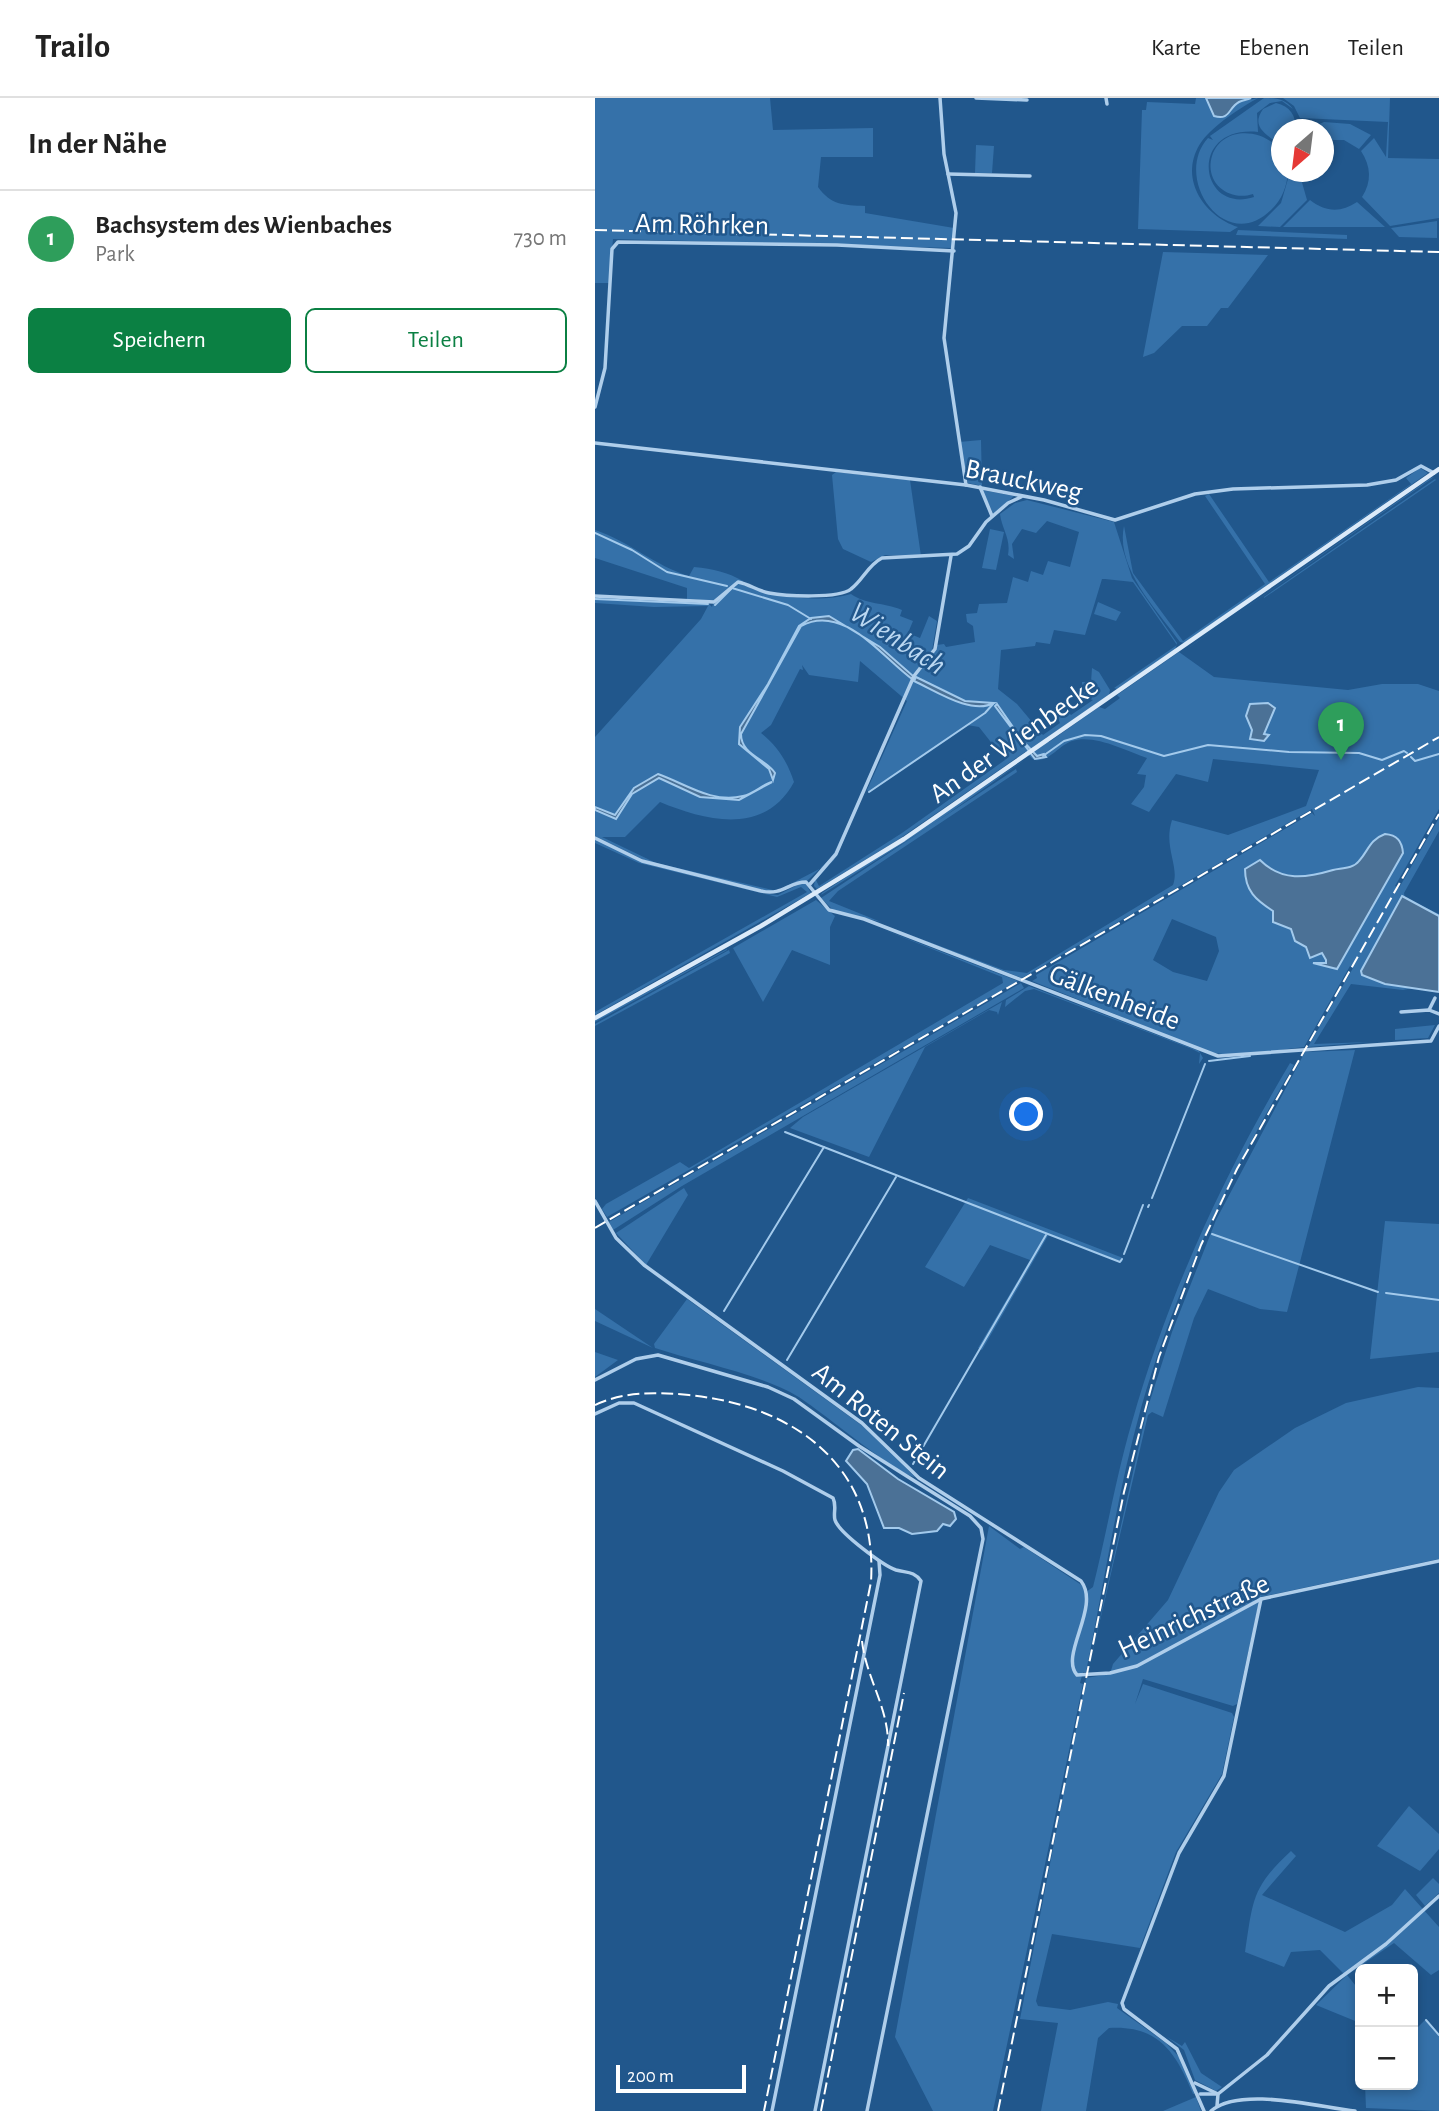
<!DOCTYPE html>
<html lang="de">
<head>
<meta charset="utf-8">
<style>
  :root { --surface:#fff; --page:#f2f2f2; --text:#222; --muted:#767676; --line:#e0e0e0; --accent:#0b8043 }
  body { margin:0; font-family:"Alegreya Sans",sans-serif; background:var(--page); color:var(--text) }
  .controls { position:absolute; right:21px; bottom:21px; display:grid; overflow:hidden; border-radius:10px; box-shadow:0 4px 10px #0003 }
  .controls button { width:63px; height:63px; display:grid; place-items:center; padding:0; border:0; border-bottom:2px solid var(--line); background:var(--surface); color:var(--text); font:35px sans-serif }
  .compass { position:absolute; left:676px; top:21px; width:63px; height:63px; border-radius:50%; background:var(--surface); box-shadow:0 4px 10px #0003; rotate:208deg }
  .scale { position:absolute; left:21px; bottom:18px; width:130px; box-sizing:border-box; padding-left:7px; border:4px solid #fff; border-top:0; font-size:19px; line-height:24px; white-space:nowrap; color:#fff; -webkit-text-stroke:5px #21578c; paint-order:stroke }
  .you { position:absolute; left:432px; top:1017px; width:24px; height:24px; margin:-18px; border:5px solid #fff; border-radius:50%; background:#1a73e8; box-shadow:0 0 0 10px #1a73e833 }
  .badge { display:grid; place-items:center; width:46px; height:46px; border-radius:50%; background:var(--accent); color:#fff; font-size:23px; font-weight:700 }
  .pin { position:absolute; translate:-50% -58px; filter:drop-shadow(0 2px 4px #0008) }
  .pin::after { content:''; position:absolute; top:37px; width:24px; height:21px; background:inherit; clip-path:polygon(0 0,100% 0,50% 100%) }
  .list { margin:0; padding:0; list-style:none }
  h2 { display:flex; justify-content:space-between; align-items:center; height:91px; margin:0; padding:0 28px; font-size:30px }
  h2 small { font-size:23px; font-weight:400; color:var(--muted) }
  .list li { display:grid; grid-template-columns:46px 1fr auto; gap:21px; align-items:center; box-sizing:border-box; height:98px; padding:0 28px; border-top:2px solid var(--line) }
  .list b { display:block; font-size:26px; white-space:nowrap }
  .list p { margin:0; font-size:23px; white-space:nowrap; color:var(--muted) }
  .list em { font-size:23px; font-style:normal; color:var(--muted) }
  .actions { display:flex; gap:14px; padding:21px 28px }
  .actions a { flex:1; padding:16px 0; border:2px solid var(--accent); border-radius:10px; text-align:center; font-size:24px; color:var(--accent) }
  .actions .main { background:var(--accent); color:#fff }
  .map { position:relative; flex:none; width:844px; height:2013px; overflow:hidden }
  header { display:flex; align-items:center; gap:42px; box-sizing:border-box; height:98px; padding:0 35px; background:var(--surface); border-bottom:2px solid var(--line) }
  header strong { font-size:33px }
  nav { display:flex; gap:38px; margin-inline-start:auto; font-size:24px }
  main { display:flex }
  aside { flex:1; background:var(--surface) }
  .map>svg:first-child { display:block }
  .green { fill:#3571a9; fill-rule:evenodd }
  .water { fill:#4b7196; stroke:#a3caec; stroke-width:2 }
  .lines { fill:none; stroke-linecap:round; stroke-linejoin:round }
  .stream { stroke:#a3caec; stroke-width:2 }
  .street { stroke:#afceeb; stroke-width:3.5 }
  .secondary { stroke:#dbeaf9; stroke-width:4.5 }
  .rail { stroke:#fff; stroke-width:2; stroke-dasharray:12 5; stroke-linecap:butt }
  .labels { text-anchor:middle; stroke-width:5; stroke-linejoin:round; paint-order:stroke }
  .street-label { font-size:28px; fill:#fff; stroke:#21578c }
  .water-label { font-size:30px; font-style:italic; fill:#bbd8f2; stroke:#21578c }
</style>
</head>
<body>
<header>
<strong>Trailo</strong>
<nav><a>Karte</a><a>Ebenen</a><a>Teilen</a></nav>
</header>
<main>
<aside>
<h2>In der Nähe<small></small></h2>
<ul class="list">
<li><span class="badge" style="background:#2e9e5b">1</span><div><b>Bachsystem des Wienbaches</b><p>Park</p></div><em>730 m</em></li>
</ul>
<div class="actions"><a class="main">Speichern</a><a>Teilen</a></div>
</aside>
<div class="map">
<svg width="844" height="2013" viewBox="0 0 844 2013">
  <rect width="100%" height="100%" fill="#21578c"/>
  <g class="green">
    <path d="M0,0H175L178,32L278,30V59H226L223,89C236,107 248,107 270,108V115L359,130L357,150L18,141L14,185H0Z"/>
    <path d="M601,0H611L632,18L641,5L663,0C645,10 619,27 607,43C582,78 608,118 643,129L635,134L543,131L547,12H551L552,4L600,6Z"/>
    <path d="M669,0C682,0 690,1 698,11L687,3L675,5L662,15L663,34C592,27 604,117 659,99L658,96C634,104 609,85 617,58C627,28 667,30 684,51L687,74H693C692,88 687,102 676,112C630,157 577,80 613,40L618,42L615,38Z"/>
    <path d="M688,0H795L793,60L844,61V120L795,128L767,99C777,84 776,68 766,53L779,40L791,59L793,24L705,20L699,8Z"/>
    <path d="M681,5C695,8 701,18 701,31L687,32L686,49C675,37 654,31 668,11Z"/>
    <polygon points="729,24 755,26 776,37 764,51 749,42 729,42 729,32 712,31"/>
    <polygon points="381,47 399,48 397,75 380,75"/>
    <polygon points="695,74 704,74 712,102 685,129 663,128 686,105"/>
    <path d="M715,102C730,114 746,115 762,104L790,129H688Z"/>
    <polygon points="842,123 842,140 804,139 796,130"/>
    <polygon points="643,132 752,137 752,141 641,137"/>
    <polygon points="568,154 673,157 633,210 626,210 612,228 587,228 559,255 548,259"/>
    <polygon points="386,342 387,388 373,385 364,344"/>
    <path d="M825,370L833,375L589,545L585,544C563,513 520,470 529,428L538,475L588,543L670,486L610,398L614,396L674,484L816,386L811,380Z"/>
    <polygon points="241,374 315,382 326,458 290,457 276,464 248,451 243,441 237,377"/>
    <polygon points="839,379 596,548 592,551 836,380"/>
    <polygon points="840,381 841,382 669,500 669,499"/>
    <polygon points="387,392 419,398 399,417"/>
    <path d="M432,402L519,424L537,480L582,545L580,552L522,591L519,590L582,547L538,484L510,481H507L490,537L459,532L455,546L441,544L440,548L406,552L403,591L422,606L448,637L465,625L462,618L471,612L476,617L498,602L487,599V584H496L497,570L504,574L515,592L514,597L451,640L454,644L504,609L510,611L525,600L522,597L584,554L619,579L753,592L787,586H823L844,593V711L800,788L804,790L844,720V733L809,795L810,800L844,816V818L812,804L844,822V892L827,888L808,892L756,886L719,946L774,944L713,949L758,870L755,868L709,949C678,952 641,962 612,953L437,883L442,880L441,877L717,715L720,718L717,711L427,880L286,826L409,872L432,875L578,787C585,769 568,749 577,722L633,737L711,708L724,672L618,661L613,684L581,676L554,714L536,706L549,689L551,677L542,676L552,660C531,653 500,636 477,643C464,647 455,664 439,662L430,654L301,743L222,791L219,788L220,781L239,762L267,701L241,759L221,782L224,788L307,735L410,662L384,629L372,627L274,694L272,692L312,603L265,563L263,584L214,577L207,567L208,572L205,571L176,627L166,635C183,649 192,663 199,684C170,738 111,723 65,704L30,739H7L61,765L182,793L230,768L239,755L265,699L238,758L212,783L201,784L183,794L169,793L51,763L0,738V639L106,521L113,508L59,509L0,505V499L113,505L117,509L119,503L92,501V490L0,460V432C34,443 60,468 94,478L99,469C119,471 132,474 148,483V487C175,500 226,505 256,496C272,507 288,504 307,512L305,518L318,523L313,535L325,540L334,518L342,523L337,553L330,564L333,566L342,547L349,546L351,549L380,544L378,528L372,524L371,516L382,515L384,506L412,505L418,479L433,484L436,473L448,477L453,463L475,469L484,434L452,423L441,435L427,431L417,446L419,461L413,457C416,440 407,432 405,416L420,405ZM577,821L621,839L624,853L612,883L578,874L558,862Z"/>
    <polygon points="395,431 409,434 401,472 387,470"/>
    <polygon points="503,504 526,514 521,523 499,516"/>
    <polygon points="431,661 337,727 226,797 227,795"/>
    <polygon points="421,671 422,674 243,793 234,803 286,824 238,812 226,800"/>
    <polygon points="0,741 60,768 171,796 183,797 206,785 211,786 216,795 0,917 0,914 212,794 206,789 182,799 44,765 0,745"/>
    <polygon points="221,802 240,818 235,829 235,867 197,852 168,904 138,850"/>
    <polygon points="287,831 423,883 12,1119 7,1111 11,1106 85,1064 94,1070 408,885 407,879"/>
    <polygon points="132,851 132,852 0,924 0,922"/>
    <polygon points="134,852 135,855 0,928 0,926"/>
    <polygon points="426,885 429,890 87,1088 18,1132 14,1124"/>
    <polygon points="434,888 604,953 608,960 604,966 605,955 597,951 439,891 430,893 410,909 411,902"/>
    <polygon points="407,904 403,917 402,914 394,912 330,949 274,1059 195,1030 208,1019"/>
    <polygon points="840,927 833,940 800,942 800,931"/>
    <polygon points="760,952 692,1214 665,1211 613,1191 599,1220 568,1319 557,1314 553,1317 493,1574 552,1312 577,1234 621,1122 710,954"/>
    <path d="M695,965L699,967C635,1076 581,1188 546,1310C522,1396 509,1486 491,1574H488L485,1585L488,1586L398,2013H338L300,1939L394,1428L425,1451L429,1449L488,1488L491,1494L498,1489C512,1434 521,1378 537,1324C573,1197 628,1078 695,965Z"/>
    <polygon points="89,1090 93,1097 51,1167 21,1135"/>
    <polygon points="373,1100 528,1160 527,1164 454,1136 387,1252 383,1250 435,1162 395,1147 369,1189 330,1169"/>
    <polygon points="790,1123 844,1126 844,1254 775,1261"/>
    <path d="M92,1201L269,1329L320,1379C303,1378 224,1311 202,1298C165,1276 102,1264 60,1250L59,1246Z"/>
    <polygon points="0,1211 58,1250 0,1223"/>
    <polygon points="0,1254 23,1262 0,1279"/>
    <path d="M823,1289L844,1290V1461L665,1499L642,1606L638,1608L548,1581L540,1606L548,1586L637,1615L639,1619L627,1676L581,1754L545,1850L457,1836L441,1903L443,1908L475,1912L513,1904L523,1906L522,1910L571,1945L586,1961L601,1995L598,1996C581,1955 564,1927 514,1930L503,1940L491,2013H446L463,1925L425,1921L491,1580L515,1576L518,1566L573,1502L624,1394L639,1372L700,1330L751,1305Z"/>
    <polygon points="814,1708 844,1736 844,1751 825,1773 782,1748"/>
    <path d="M696,1753L701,1758L667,1797L750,1834L797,1807L810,1791L844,1829V1872L836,1877L799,1845L752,1877L765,1893V1925L721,1907L751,1878L725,1852L696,1854L689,1869L650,1854C658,1803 656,1790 696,1753Z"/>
    <polygon points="838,1780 844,1786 844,1795 830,1808 821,1797"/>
    <polygon points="830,1922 844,1938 844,2013 771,2010 770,1987 818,1987 818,1934"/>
    <polygon points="572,1939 587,1948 590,1944 606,1975 627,1989 621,1993 600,1982 589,1952"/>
    <polygon points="601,1999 606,2013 568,2013"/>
  </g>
  <g class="water">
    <path d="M611,0H656C652,2 648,2 644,4C633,10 635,23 619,18Z"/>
    <path d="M234,518L285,549L318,578L317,581C286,558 248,505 206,528L146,636C146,657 170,660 180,675L178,682L174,671L144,646L145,629L173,586L204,528L216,520Z"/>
    <path d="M321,579L370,603L399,605C376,617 341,593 319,583Z"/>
    <polygon points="673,605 680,610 669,636 674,637 669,643 655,641 657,632 651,618 655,606"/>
    <polygon points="402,606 427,642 442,658 449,656 451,659 440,661 400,608"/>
    <path d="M63,676C89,685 117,706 148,698C159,696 168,686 177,684L144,702L105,699L64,680L37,696L21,721L0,712V709L20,717L39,690Z"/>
    <path d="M790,736C802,737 807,743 808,755L742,871L718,865H731V862L727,855L715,860L711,849L700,843L696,831L678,824V813C661,802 650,793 650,771L665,762C687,784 711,780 738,772C746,770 758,771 764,763C774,752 774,742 790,736Z"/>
    <polygon points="807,798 844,818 844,894 790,886 767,877 766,873"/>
    <polygon points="263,1351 303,1381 359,1414 361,1421 355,1428 348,1426 342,1433 317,1436 304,1430 289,1430 272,1386 251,1363 258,1352"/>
  </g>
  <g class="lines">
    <g class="stream">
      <polyline points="0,435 37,452 72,474 132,488"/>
      <polyline points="137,490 193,507 216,521"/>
      <polyline points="0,501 113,506"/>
      <polyline points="120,507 136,491"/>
      <polyline points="448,658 469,643 490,637 506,638 569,658 613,647 694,654 764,655 787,662 809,653 812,655"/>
      <polyline points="816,659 820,663 844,656"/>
      <polyline points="274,694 390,615 398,606"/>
      <polyline points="614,963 655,958"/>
      <polyline points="190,1034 525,1164 527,1161"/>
      <polyline points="557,1100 610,966"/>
      <polyline points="553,1109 554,1107"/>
      <polyline points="617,1136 783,1194"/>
      <polyline points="529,1156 548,1107"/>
      <polyline points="791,1195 844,1202"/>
      <polyline points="129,1213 229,1049"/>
      <polyline points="192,1262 301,1079"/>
      <polyline points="318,1366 451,1137"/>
      <polyline points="831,1922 844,1937"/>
    </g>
    <g class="street">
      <polyline points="345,0 349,56 361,115 349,240 371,387"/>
      <polyline points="381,0 432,2"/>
      <polyline points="511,0 512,6"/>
      <polyline points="353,76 435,78"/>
      <polyline points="0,309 10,270 17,151 23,144 242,147 359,153"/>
      <polyline points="0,345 371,387 449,402 520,422 600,396 638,391 772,387 801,382 826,368 839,375"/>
      <polyline points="385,389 397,418"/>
      <path d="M0,498L119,504L143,484C154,486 163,493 174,495C190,498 244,501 256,491C268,482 273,467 287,460L362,456L374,448L391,424L413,405L426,399"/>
      <path d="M0,740L47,763L166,793C188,798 193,784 211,784L234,812L269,821L623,958L836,943L844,928"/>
      <polyline points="215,786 241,756 319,578 340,551 356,458"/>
      <polyline points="834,912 840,900"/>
      <polyline points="806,914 834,912 844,916"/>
      <path d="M0,1103L21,1140L49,1167L267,1325L324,1380L486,1483C506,1509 464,1557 482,1577L515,1575L542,1568L666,1501L844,1463"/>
      <polyline points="0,1282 41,1261 63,1257 173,1289 199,1301 264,1348 375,1418 386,1430 388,1441 272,2013"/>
      <path d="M0,1316L24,1305H39L188,1373L238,1400C242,1408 238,1415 240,1422C244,1435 289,1468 301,1472C312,1475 319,1473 326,1483L220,2013"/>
      <polyline points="600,1985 623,1996"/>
      <polyline points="605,1996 621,1996"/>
      <polyline points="622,2008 623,1996 672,1957 734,1888 791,1846 844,1798"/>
      <polyline points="177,2013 285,1477 284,1463"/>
      <polyline points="609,2013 582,1951 529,1911 527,1905 584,1755 629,1678 666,1501"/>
      <path d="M616,2013C645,1988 723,2009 760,2013"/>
    </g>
    <polyline class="secondary" points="0,920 166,828 309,741 844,371"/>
    <g class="rail">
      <polyline points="0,132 844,154"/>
      <polyline points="0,1130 844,639"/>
      <path d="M0,1307C31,1293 60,1294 94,1297C201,1308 283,1369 276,1484L169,2013"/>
      <path d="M267,1543C271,1580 294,1610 293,1648"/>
      <polyline points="226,2013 309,1595"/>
      <polyline points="403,2013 529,1394 564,1259 606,1147 642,1071 844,716"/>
    </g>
  </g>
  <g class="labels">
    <g class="street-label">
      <text transform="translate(107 125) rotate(1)" y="10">Am Röhrken</text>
      <text transform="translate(429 381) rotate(12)" y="10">Brauckweg</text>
      <text transform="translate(418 641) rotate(-35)" y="10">An der Wienbecke</text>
      <text transform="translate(520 898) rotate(21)" y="10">Gälkenheide</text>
      <text transform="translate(287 1322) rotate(39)" y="10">Am Roten Stein</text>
      <text transform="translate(598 1517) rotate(-25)" y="10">Heinrichstraße</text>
    </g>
    <g class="water-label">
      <text transform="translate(303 540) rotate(33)" y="10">Wienbach</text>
    </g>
  </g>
</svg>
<div class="controls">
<button>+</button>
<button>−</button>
</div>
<svg class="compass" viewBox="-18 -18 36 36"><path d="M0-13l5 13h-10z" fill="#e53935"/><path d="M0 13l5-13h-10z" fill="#767676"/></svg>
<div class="scale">200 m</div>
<div class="you"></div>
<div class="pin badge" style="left:746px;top:662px;background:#2e9e5b">1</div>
</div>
</main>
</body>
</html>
